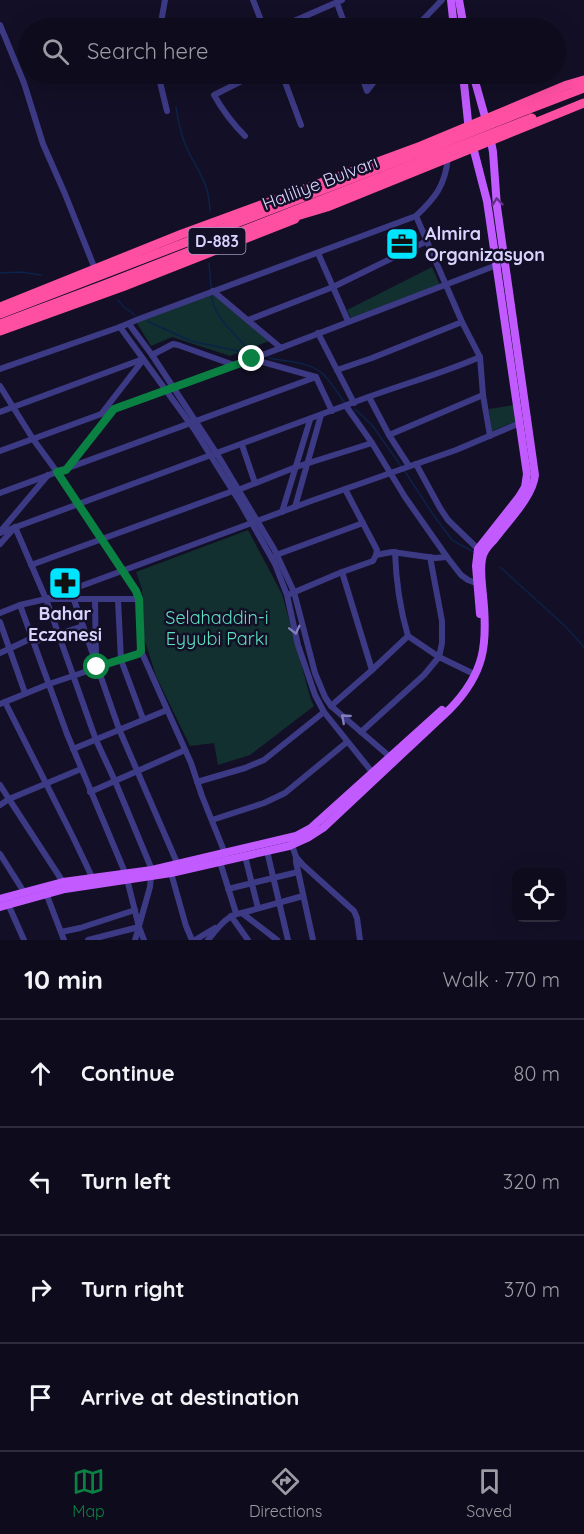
<!DOCTYPE html>
<html lang="en">
<head>
<meta charset="utf-8">
<style>
  :root { --surface:#0e0b1c; --page:#1c1929; --text:#f1f3f6; --muted:#9b9ba3; --line:#2e2b3b; --accent:#0b8043 }
  body { margin:0; font-family:Quicksand,sans-serif; background:var(--page); color:var(--text) }
  .controls { position:absolute; right:18px; bottom:18px; display:grid; overflow:hidden; border-radius:12px; box-shadow:0 6px 24px #0002 }
  .controls button { width:54px; height:54px; display:grid; place-items:center; padding:0; border:0; border-bottom:2px solid var(--line); background:var(--surface); color:var(--text); font:30px sans-serif }
  .stop { position:absolute; width:18px; height:18px; margin:-14px; border:4px solid #0b8043; border-radius:50%; background:#fff }
  .stop.end { background:#0b8043; border-color:#fff; box-shadow:0 2px 6px #0008 }
  .list { margin:0; padding:0; list-style:none }
  h2 { display:flex; justify-content:space-between; align-items:center; height:78px; margin:0; padding:0 24px; font-size:26px }
  h2 small { font-size:20px; font-weight:400; color:var(--muted) }
  .list li { display:grid; grid-template-columns:39px 1fr auto; gap:18px; align-items:center; box-sizing:border-box; height:108px; padding:0 24px; border-top:2px solid var(--line) }
  .list b { display:block; font-size:22px; white-space:nowrap }
  .list em { font-size:20px; font-style:normal; color:var(--muted) }
  .icon { flex:none; width:33px; height:33px; fill:none; stroke:currentColor; stroke-width:2; stroke-linecap:round; stroke-linejoin:round }
  .map { position:relative; flex:none; width:584px; height:940px; overflow:hidden }
  .search { position:absolute; background:var(--surface); box-shadow:0 6px 24px #0002; left:18px; right:18px; top:18px; height:66px; display:flex; align-items:center; gap:15px; box-sizing:border-box; padding:0 21px; border-radius:33px; color:var(--muted); font-size:22px }
  .sheet { height:510px; background:var(--surface) }
  nav { display:flex; justify-content:space-around; align-items:center; box-sizing:border-box; height:84px; border-top:2px solid var(--line); background:var(--surface); font-size:16px; color:var(--muted) }
  nav a { display:grid; justify-items:center; gap:3px }
  nav .on { color:var(--accent) }
  .map>svg:first-child { display:block }
  .green { fill:#12302f }
  .lines { fill:none; stroke-linecap:round; stroke-linejoin:round }
  .stream { stroke:#0c2248; stroke-width:1.5 }
  .minor { stroke:#3d3a85; stroke-width:6 }
  .major { stroke:#c25bff; stroke-width:8 }
  .highway { stroke:#ff4fa3; stroke-width:9 }
  .highway-bridge { stroke:#ff4fa3; stroke-width:9 }
  .oneway { stroke:#623188 }
  .oneway2 { stroke:#837fbc }
  .route { stroke:#0b8043; stroke-width:8 }
  .labels { text-anchor:middle; stroke-width:5; stroke-linejoin:round; paint-order:stroke }
  .shield { fill:#130f26; stroke:#9e99be; stroke-width:1.5 }
  .shield-label { font-size:16px; font-weight:bold; fill:#d9d4ff }
  .street-label { font-size:18px; fill:#d9d4ff; stroke:#130f26 }
  .poi-label { font-size:18px; font-weight:bold; fill:#d9d4ff; stroke:#130f26; text-anchor:start }
  .park-label { font-size:18px; fill:#5fe0c0; stroke:#130f26 }
</style>
</head>
<body>
<div class="map">
<svg width="584" height="940" viewBox="0 0 584 940">
  <rect width="100%" height="100%" fill="#130f26"/>
  <g class="green">
    <polygon points="432,267 440,285 351,318 347,310"/>
    <polygon points="211,293 269,341 230,356 172,337 151,346 135,320"/>
    <polygon points="514,405 517,421 492,431 489,409"/>
    <polygon points="248,530 282,594 311,700 314,706 250,755 218,765 214,743 190,746 156,676 144,638 142,589 136,572"/>
  </g>
  <g class="lines">
    <g class="stream">
      <path d="M176,107C178,119 180,132 185,144C196,170 209,180 210,211"/>
      <polyline points="209,263 211,287"/>
      <polyline points="0,273 21,272 41,275"/>
      <path d="M211,294C214,320 237,334 251,353"/>
      <polyline points="118,300 124,307 135,315"/>
      <polyline points="147,321 191,341 251,354"/>
      <path d="M269,358C287,362 310,361 324,375C332,383 338,394 345,403"/>
      <polyline points="355,409 372,425 401,466"/>
      <polyline points="404,470 432,513 452,540 474,552"/>
      <polyline points="500,567 566,627 584,647"/>
    </g>
    <g class="minor">
      <polyline points="253,0 264,28"/>
      <polyline points="337,3 346,28"/>
      <polyline points="0,25 24,83 43,144 65,194 95,269"/>
      <polyline points="160,28 165,0"/>
      <polyline points="278,28 342,0"/>
      <polyline points="415,28 442,0"/>
      <polyline points="158,74 167,111"/>
      <polyline points="282,74 301,125"/>
      <polyline points="361,74 367,91 380,74"/>
      <path d="M245,136C232,123 223,111 214,95L256,74"/>
      <polyline points="416,216 462,322 480,357 483,395 490,436"/>
      <polyline points="318,253 348,321"/>
      <polyline points="213,291 281,348"/>
      <polyline points="248,320 333,287 427,241"/>
      <polyline points="129,324 152,355 217,454 274,549 294,592 315,673 325,697 331,706 389,756"/>
      <polyline points="120,327 194,429 241,504 275,564 287,595 298,645 315,695 324,712 372,772"/>
      <polyline points="318,333 354,403"/>
      <polyline points="152,355 173,344 178,345 234,365"/>
      <polyline points="252,359 316,377 332,411"/>
      <path d="M0,369L120,327L139,319L416,216C435,198 445,186 448,158"/>
      <polyline points="337,370 372,358 462,322"/>
      <polyline points="0,386 33,439 57,472 78,504 136,591 139,599 141,651 191,763 202,796 226,856"/>
      <polyline points="369,397 389,435 409,466"/>
      <polyline points="346,406 372,443 405,497 447,557 461,575 468,580 476,583"/>
      <polyline points="0,412 143,359"/>
      <polyline points="102,413 143,360"/>
      <polyline points="389,435 483,395"/>
      <polyline points="242,445 255,483"/>
      <polyline points="0,451 252,359 497,265 505,263"/>
      <polyline points="416,464 440,508 448,520 478,549"/>
      <polyline points="66,470 114,409"/>
      <polyline points="238,490 296,467 372,443"/>
      <polyline points="0,493 316,377"/>
      <polyline points="295,507 321,415"/>
      <polyline points="282,512 310,420"/>
      <polyline points="0,532 48,475"/>
      <path d="M0,533C120,489 240,445 360,400C400,385 441,374 480,357"/>
      <polyline points="0,544 15,527 46,599 139,599"/>
      <path d="M395,552C396,581 400,609 408,636L439,657L472,673"/>
      <polyline points="276,555 363,523"/>
      <polyline points="376,555 392,552 435,558 447,557"/>
      <polyline points="31,565 233,491"/>
      <polyline points="342,572 372,670"/>
      <polyline points="290,594 342,572 373,561 376,555 377,550 345,489"/>
      <polyline points="46,599 96,740 115,781 152,870"/>
      <polyline points="74,600 119,729 178,865"/>
      <polyline points="95,600 96,660"/>
      <polyline points="118,600 121,660 143,719"/>
      <polyline points="20,605 67,734 126,875 139,927 135,940"/>
      <polyline points="0,613 20,605 46,599 311,501 456,450 520,423"/>
      <polyline points="0,622 25,693"/>
      <polyline points="34,642 83,626"/>
      <polyline points="0,653 32,638"/>
      <polyline points="5,702 72,835 93,879"/>
      <polyline points="0,704 49,684 138,654 141,651"/>
      <polyline points="331,706 372,670 408,636"/>
      <polyline points="361,732 424,675 439,657 442,643 442,621 430,557"/>
      <polyline points="73,749 167,710"/>
      <polyline points="197,782 245,768 264,760 324,712"/>
      <polyline points="0,785 9,799 81,769"/>
      <polyline points="90,792 185,750"/>
      <polyline points="0,805 9,799 63,882"/>
      <polyline points="212,820 264,803 285,793 347,742"/>
      <polyline points="292,845 296,857 303,865 354,911 357,918 360,940"/>
      <polyline points="267,851 288,940"/>
      <polyline points="0,854 24,892"/>
      <polyline points="245,856 258,908"/>
      <polyline points="296,857 296,862 313,940"/>
      <polyline points="220,862 236,913"/>
      <polyline points="171,873 186,926 192,940"/>
      <polyline points="228,889 298,872"/>
      <polyline points="46,893 64,940"/>
      <polyline points="8,904 24,940"/>
      <polyline points="242,913 277,940"/>
      <polyline points="231,916 248,940"/>
      <polyline points="139,926 150,887 151,876"/>
      <polyline points="61,932 80,928 135,910"/>
      <polyline points="88,940 139,927 144,940"/>
      <polyline points="195,940 215,928"/>
      <path d="M208,940C217,929 227,914 242,913L303,896"/>
    </g>
    <g class="major">
      <polyline points="451,0 454,28"/>
      <polyline points="459,0 464,28"/>
      <polyline points="463,74 469,131"/>
      <polyline points="473,74 487,124"/>
      <polyline points="472,143 487,201 527,474 525,487 519,497 478,549 476,566 480,614"/>
      <polyline points="0,899 63,882 152,870 296,836 311,828 442,710"/>
      <path d="M0,907L65,889L171,873L289,846L309,837L323,828L450,709C485,673 488,644 483,596C482,583 479,567 483,555C485,549 490,544 494,540C507,522 533,497 535,475L497,207L493,152L490,136"/>
    </g>
    <g class="highway">
      <polyline points="529,109 584,88"/>
      <polyline points="290,218 327,207 584,103"/>
      <polyline points="0,307 182,234 421,146 567,85 584,80"/>
      <polyline points="0,314 431,148"/>
      <polyline points="0,324 104,285 434,156"/>
      <polyline points="0,331 122,287 295,219"/>
    </g>
    <g class="highway-bridge">
      <polyline points="431,148 529,109"/>
      <polyline points="434,156 532,118"/>
    </g>
  </g>
  <defs><path id="oneway-chevron" d="M-2-3.5L2.5 0L-2 3.5" fill="none" stroke-width="1.6" stroke-linecap="round" stroke-linejoin="round" transform="scale(1.5)"/></defs>
  <use class="oneway" href="#oneway-chevron" transform="translate(497 202) rotate(-96)"/>
  <g class="oneway2">
    <use href="#oneway-chevron" transform="translate(295 630) rotate(76)"/>
    <use href="#oneway-chevron" transform="translate(345 718) rotate(-139)"/>
  </g>
  <g class="lines">
    <polyline class="route" points="97,667 138,654 141,651 139,599 136,591 57,472 66,470 114,409 252,359"/>
  </g>
  <defs>
    <symbol id="office-square" viewBox="-11 -11 22 22"><rect x="-9" y="-9" width="18" height="18" rx="4" fill="#00e5ff" stroke="#130f26"/><path d="M-6-3h4V-5.5h4V-3h4V5H-6ZM-1-4.5V-3h2v-1.5ZM-6 0V1H6V0Z" fill="#111"/></symbol>
    <symbol id="pharmacy-square" viewBox="-11 -11 22 22"><rect x="-9" y="-9" width="18" height="18" rx="4" fill="#00e5ff" stroke="#130f26"/><path d="M-2-6h4v4h4v4h-4v4h-4v-4h-4v-4h4Z" fill="#111"/></symbol>
  </defs>
  <g fill-rule="evenodd">
    <use href="#office-square" x="383" y="225" width="38" height="38"/>
    <use href="#pharmacy-square" x="46" y="564" width="38" height="38"/>
  </g>
  <g class="labels">
    <rect class="shield" x="188.5" y="228" width="57" height="26" rx="4.5"/>
    <g class="shield-label">
      <text x="217" y="247">D-883</text>
    </g>
    <g class="street-label">
      <text transform="translate(320 183) rotate(-21)" y="6">Haliliye Bulvarı</text>
    </g>
    <g class="poi-label">
      <text x="425" y="240">Almira<tspan x="425" dy="21">Organizasyon</tspan></text>
      <text x="65" y="620" text-anchor="middle">Bahar<tspan x="65" dy="21">Eczanesi</tspan></text>
    </g>
    <g class="park-label">
      <text x="217" y="624">Selahaddin-i<tspan x="217" dy="21">Eyyubi Parkı</tspan></text>
    </g>
  </g>
</svg>
<div class="controls">
<button><svg class="icon" aria-label="locate" viewBox="0 0 24 24"><circle cx="12" cy="12" r="6"/><path d="M12 2v4M12 18v4M2 12h4M18 12h4"/></svg></button>
</div>
<div class="stop" style="left:97px;top:667px"></div>
<div class="stop end" style="left:252px;top:359px"></div>
<div class="search"><svg class="icon" aria-label="search" viewBox="0 0 24 24"><circle cx="10" cy="10" r="6"/><path d="M15 15l6 6"/></svg>Search here</div>
</div>
<section class="sheet">
<h2>10 min<small>Walk · 770 m</small></h2>
<ul class="list">
<li><svg class="icon" aria-label="ahead" viewBox="0 0 24 24"><path d="M12 20V5M6 11l6-6 6 6"/></svg><div><b>Continue</b></div><em>80 m</em></li>
<li><svg class="icon" aria-label="left" viewBox="0 0 24 24"><path d="M17 20v-9H6M10 6l-5 5 5 5"/></svg><div><b>Turn left</b></div><em>320 m</em></li>
<li><svg class="icon" aria-label="right" viewBox="0 0 24 24"><path d="M7 20v-9h11M14 6l5 5-5 5"/></svg><div><b>Turn right</b></div><em>370 m</em></li>
<li><svg class="icon" aria-label="arrive" viewBox="0 0 24 24"><path d="M6 21V4h12l-3 4 3 4H6"/></svg><div><b>Arrive at destination</b></div></li>
</ul>
</section>
<nav>
<a class="on"><svg class="icon" aria-label="map" viewBox="0 0 24 24"><path d="M3 6l6-2 6 2 6-2v14l-6 2-6-2-6 2zM9 4v14M15 6v14"/></svg>Map</a>
<a><svg class="icon" aria-label="directions" viewBox="0 0 24 24"><path d="M12 3l9 9-9 9-9-9zM9 14v-3h6M13 9l2 2-2 2"/></svg>Directions</a>
<a><svg class="icon" aria-label="saved" viewBox="0 0 24 24"><path d="M7 4h10v16l-5-4-5 4z"/></svg>Saved</a>
</nav>
</body>
</html>
